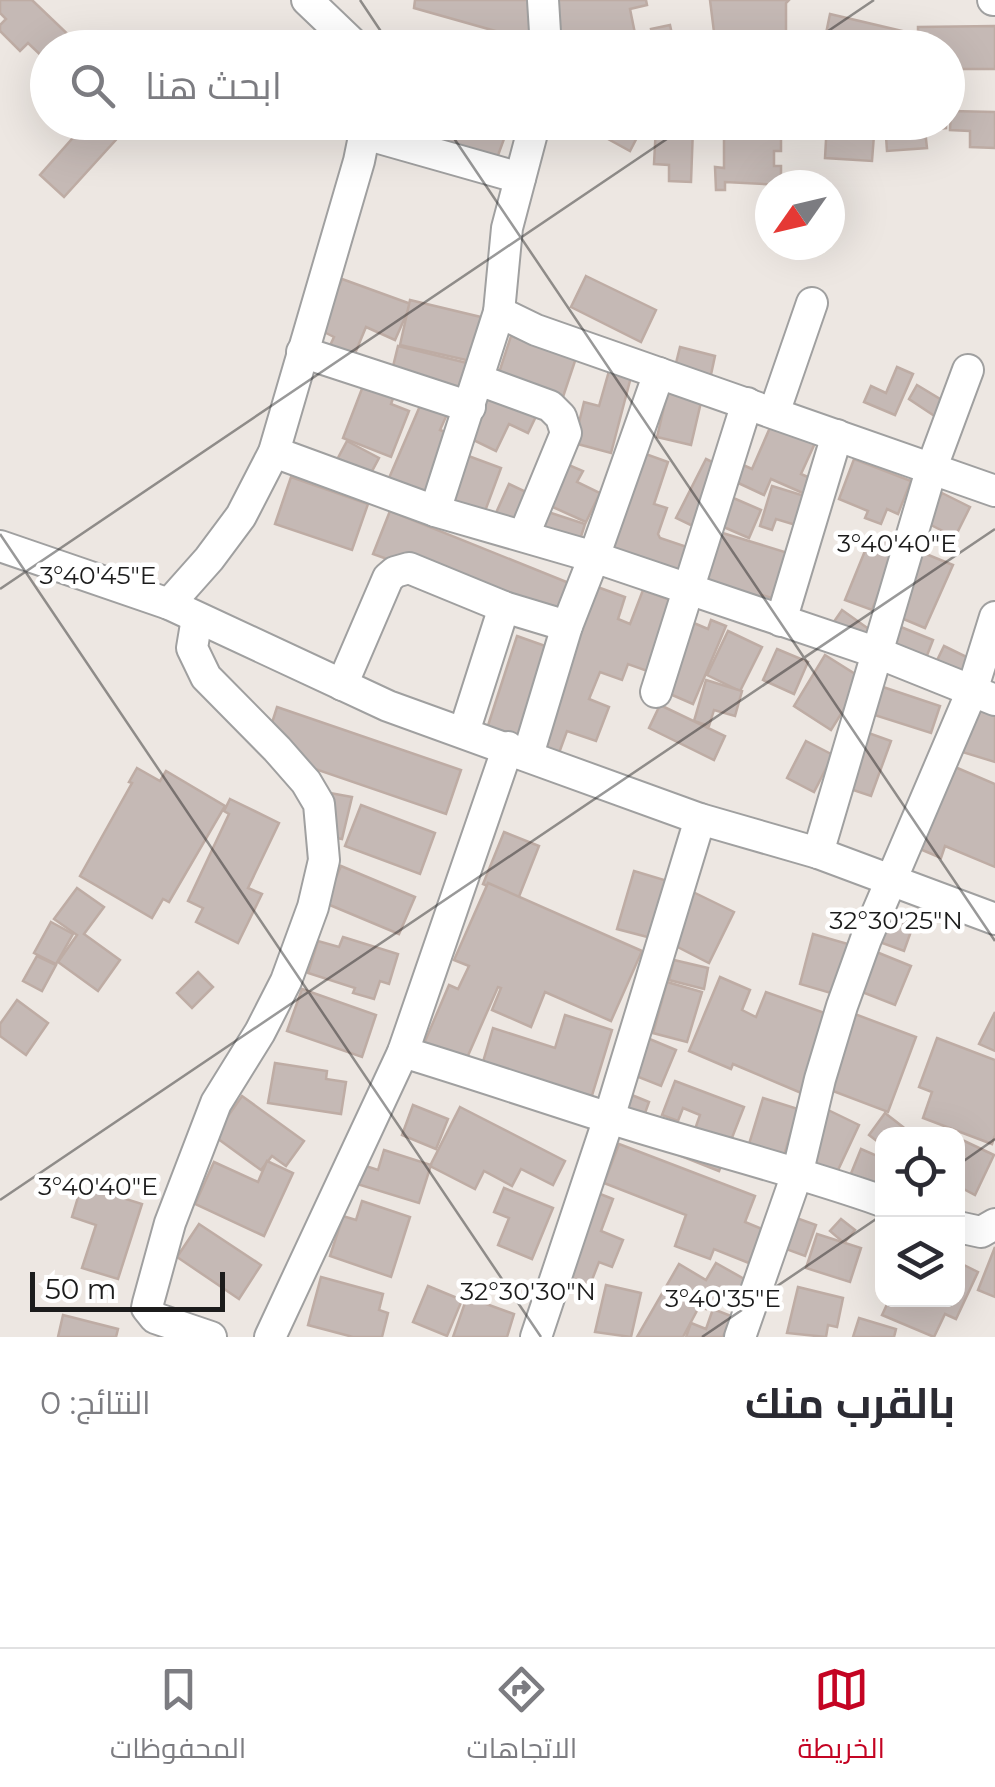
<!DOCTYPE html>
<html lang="ar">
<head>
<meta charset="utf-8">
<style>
  :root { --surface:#fff; --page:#f7f7f7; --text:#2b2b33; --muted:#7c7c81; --line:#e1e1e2; --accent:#c40423 }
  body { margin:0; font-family:Montserrat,Cairo,sans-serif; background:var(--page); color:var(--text); direction:rtl }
  .controls { position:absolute; right:30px; bottom:30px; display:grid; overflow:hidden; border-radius:20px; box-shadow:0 10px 40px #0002 }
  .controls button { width:90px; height:90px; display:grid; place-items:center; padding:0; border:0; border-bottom:2px solid var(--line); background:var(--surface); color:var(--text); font:50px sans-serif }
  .compass { position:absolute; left:755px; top:170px; width:90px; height:90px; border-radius:50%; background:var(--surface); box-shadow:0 10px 40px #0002; rotate:236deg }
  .scale { position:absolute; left:30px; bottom:25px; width:195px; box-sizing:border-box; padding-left:10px; border:5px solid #1c1c1c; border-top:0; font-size:28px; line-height:35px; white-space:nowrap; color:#1c1c1c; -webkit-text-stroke:8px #fff; paint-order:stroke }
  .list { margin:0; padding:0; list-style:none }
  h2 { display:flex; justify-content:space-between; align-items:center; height:130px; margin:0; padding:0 40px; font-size:42px }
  h2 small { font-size:32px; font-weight:400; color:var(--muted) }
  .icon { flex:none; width:55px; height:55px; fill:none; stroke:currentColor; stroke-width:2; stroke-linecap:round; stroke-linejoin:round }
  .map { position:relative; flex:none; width:995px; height:1337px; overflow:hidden; direction:ltr }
  .search { position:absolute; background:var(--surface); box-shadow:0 10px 40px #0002; left:30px; right:30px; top:30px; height:110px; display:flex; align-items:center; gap:25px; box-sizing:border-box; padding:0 35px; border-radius:55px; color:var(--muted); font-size:38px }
  .sheet { height:310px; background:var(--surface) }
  nav { display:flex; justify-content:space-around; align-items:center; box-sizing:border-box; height:140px; border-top:2px solid var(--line); background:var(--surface); font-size:28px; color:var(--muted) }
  nav a { display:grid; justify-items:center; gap:5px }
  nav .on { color:var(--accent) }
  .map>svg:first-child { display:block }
  .building { fill:#c5b9b5; stroke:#beaca4; stroke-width:2.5 }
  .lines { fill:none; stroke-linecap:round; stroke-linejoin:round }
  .street-casing { stroke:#a0a0a0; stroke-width:34 }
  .street { stroke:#fff; stroke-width:30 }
  .ticks { fill:none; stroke:#1c1c1c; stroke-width:2.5; stroke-opacity:0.45 }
  .ticks-label { font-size:25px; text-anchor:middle; fill:#1c1c1c; stroke:#fff; stroke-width:9; stroke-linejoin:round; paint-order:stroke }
</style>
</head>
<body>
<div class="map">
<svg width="995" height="1337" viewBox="0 0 995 1337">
  <rect width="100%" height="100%" fill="#ede7e2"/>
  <g class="building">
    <polygon points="0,0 32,0 80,46 89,37 99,48 48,48 48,62 28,43 20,51 0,31 0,25 6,19 0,13"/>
    <polygon points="415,0 531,0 531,41 414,8"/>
    <polygon points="546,0 646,0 647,5 630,9 638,48 556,48"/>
    <polygon points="710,0 789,0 786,3 786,35 792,35 793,48 706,48 706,32 714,32"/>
    <polygon points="830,14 902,31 898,48 823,48"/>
    <polygon points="670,25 675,48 655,48 651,29"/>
    <polygon points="995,26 995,69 948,69 948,48 918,47 918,27"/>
    <polygon points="951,111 995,112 995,148 970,147 970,131 950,130"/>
    <polygon points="87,122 113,122 123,132 64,197 40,175"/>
    <polygon points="385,122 492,122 508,128 489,180 379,139"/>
    <polygon points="577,122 645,122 630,151"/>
    <polygon points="724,122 796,122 797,132 781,133 781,151 774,151 774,166 781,166 781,185 725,182 725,190 716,190 715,167 724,168"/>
    <polygon points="827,122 875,122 872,161 825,158"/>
    <polygon points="885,122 946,122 946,128 925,130 927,148 887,151"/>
    <polygon points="656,126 693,128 691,182 669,181 669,165 654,164"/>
    <polygon points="586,276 656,310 641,342 571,307"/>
    <polygon points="342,279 411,304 395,340 366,327 351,363 327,352 334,337 320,330"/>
    <polygon points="410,300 485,318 475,362 400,345"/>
    <polygon points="511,336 576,358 561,403 496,382"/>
    <polygon points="398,346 467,363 459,398 388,387"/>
    <polygon points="680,347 715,356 709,384 673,375"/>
    <polygon points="897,367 913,374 895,415 864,402 871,386 886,393"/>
    <polygon points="609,371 631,377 611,453 574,443 584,402 599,406"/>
    <polygon points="365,381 395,393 391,404 409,411 391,457 343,438"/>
    <polygon points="917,385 945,402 936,417 909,399"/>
    <polygon points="489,386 539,410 528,433 509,424 496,451 465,436"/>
    <polygon points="668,390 702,398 691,445 657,437"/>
    <polygon points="423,399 449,410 440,430 455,436 421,514 408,486 389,478"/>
    <polygon points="772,423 815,443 801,474 819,482 812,497 771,479 764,495 734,481 741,464 752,469"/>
    <polygon points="347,441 379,458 363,488 331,471"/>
    <polygon points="640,452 668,462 654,504 667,508 658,534 660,538 693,549 681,586 604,560"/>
    <polygon points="463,454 501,468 481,522 444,508"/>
    <polygon points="706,459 725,468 695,527 676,518"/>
    <polygon points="854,459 911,481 898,514 887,509 881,524 865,518 868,511 839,499"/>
    <polygon points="564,463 583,471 577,482 600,493 586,522 546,504"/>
    <polygon points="291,477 368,504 352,550 275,524"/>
    <polygon points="509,484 539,498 521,538 491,524"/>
    <polygon points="772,486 808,497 799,526 776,519 772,530 760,526"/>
    <polygon points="942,493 970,507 955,537 927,523"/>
    <polygon points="731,497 761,510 749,538 719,525"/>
    <polygon points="390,511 569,583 555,619 373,554"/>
    <polygon points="548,512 585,524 579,543 543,531"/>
    <polygon points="716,531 788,553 775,599 762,595 758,609 698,590"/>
    <polygon points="871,536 897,546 872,610 845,600"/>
    <polygon points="921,552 953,565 925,628 894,615"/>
    <polygon points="592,585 625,597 618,619 630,624 643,590 676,602 650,672 628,664 622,680 600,672 589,699 609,707 596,741 567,731 555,764 535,757"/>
    <polygon points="842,610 873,632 860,650 829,629"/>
    <polygon points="711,620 726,626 693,704 663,691 689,621 708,629"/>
    <polygon points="896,625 933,640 919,676 882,661"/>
    <polygon points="728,631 762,647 740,691 707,675"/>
    <polygon points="517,636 551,648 513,755 482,744"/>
    <polygon points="944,646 973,660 958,692 929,677"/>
    <polygon points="777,649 808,662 794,694 763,680"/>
    <polygon points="825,655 863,679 831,730 794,706"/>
    <polygon points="706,680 742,691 735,716 714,710 709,726 694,721"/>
    <polygon points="874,684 940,706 931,733 865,712"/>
    <polygon points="974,704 995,711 995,762 959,751"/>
    <polygon points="660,705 725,736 714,760 649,728"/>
    <polygon points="277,707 461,770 446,814 263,751"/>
    <polygon points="860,730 891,741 871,796 841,786"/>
    <polygon points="806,741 833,755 814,792 787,778"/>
    <polygon points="955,767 995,784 995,867 945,846 941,858 920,849"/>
    <polygon points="137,768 160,781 166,771 225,806 169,902 163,899 152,918 80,876 132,783 129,782"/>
    <polygon points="330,793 352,797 342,839 321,835"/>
    <polygon points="230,799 279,823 248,888 262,894 238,943 196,922 203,908 188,901 229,814 224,811"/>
    <polygon points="361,805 435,833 420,874 345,846"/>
    <polygon points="504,832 539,846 518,899 483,884"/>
    <polygon points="341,866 415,897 399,934 325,903"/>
    <polygon points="634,871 671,882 655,939 617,929"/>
    <polygon points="488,883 642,951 611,1021 545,992 531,1027 492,1010 501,988 498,987 456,1083 420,1053 449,985 458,989 469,966 454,960"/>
    <polygon points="77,888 104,907 84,934 120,960 98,991 58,962 77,935 54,919"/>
    <polygon points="691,891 734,912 709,963 666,941"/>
    <polygon points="884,912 914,923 904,951 874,940"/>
    <polygon points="51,922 73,934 56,964 34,953"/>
    <polygon points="813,934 855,946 841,996 800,984"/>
    <polygon points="343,937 398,954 389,984 380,981 374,999 353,993 355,988 308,973 318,941 339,947"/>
    <polygon points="874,951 911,966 895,1005 857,990"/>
    <polygon points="37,956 56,965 42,991 23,981"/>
    <polygon points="674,960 708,968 704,989 669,980"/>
    <polygon points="198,972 213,987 192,1008 177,993"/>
    <polygon points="720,977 750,990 742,1010 756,1017 766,992 833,1016 806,1095 733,1064 731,1069 689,1051"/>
    <polygon points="667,982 702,992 687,1042 653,1033"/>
    <polygon points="302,989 376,1015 362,1057 287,1031"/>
    <polygon points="17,1000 48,1023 26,1055 0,1036 0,1024"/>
    <polygon points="995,1012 995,1051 979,1044"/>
    <polygon points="852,1013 916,1037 888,1112 825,1088"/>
    <polygon points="565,1015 612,1030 586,1115 480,1072 493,1028 555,1048"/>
    <polygon points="640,1035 676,1050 661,1086 626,1072"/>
    <polygon points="937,1038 995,1060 995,1135 992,1144 923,1118 932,1092 919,1087"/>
    <polygon points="275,1063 327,1071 326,1079 346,1082 341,1114 268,1103"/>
    <polygon points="675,1081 744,1107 719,1171 608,1127 622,1091 649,1102 645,1113 694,1132 700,1115 683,1108 678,1121 662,1115"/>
    <polygon points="242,1096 304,1141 286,1166 272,1156 261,1170 214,1136"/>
    <polygon points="763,1098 798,1109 778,1175 743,1164"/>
    <polygon points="413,1105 448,1119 436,1149 402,1135"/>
    <polygon points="460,1107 565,1161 553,1185 521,1169 512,1186 484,1171 475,1189 430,1166"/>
    <polygon points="824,1108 859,1125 831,1185 795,1169"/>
    <polygon points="885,1113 903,1127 897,1134 882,1134 882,1145 869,1135"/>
    <polygon points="958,1138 994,1155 975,1195 958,1186"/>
    <polygon points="619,1144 755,1196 745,1222 762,1229 749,1263 714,1249 710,1259 675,1246 686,1215 604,1183"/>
    <polygon points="861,1149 882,1158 882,1215 841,1198"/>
    <polygon points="384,1150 431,1165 419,1203 357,1184 363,1165 378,1170"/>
    <polygon points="267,1161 293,1173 264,1236 195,1204 214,1162 258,1182"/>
    <polygon points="91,1188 142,1204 118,1279 82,1268 96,1225 72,1217 79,1194 89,1197"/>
    <polygon points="504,1188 553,1208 532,1259 498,1245 509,1218 494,1212"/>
    <polygon points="590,1190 613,1199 601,1231 623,1240 612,1267 599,1262 590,1285 558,1273"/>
    <polygon points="362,1201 410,1217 391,1277 330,1256 343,1216 356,1220"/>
    <polygon points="788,1215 816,1225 805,1256 778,1246"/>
    <polygon points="841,1219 855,1230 844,1243 830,1231"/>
    <polygon points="199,1224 261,1265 239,1299 177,1257"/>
    <polygon points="817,1234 861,1248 850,1282 806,1268"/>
    <polygon points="995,1247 995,1297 978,1290"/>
    <polygon points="958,1262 978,1272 956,1319 945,1314 934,1337 882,1315 889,1300 958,1300"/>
    <polygon points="716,1263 746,1280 732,1304 715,1294 706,1309 700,1305 683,1337 637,1337 679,1264 706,1280"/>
    <polygon points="321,1277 383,1294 379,1310 388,1313 382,1337 353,1337 308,1325"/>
    <polygon points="606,1285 641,1293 631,1337 595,1332"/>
    <polygon points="428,1286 462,1300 447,1336 413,1322"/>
    <polygon points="798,1287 843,1298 837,1327 828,1325 826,1337 787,1333"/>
    <polygon points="467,1297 514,1314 507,1337 453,1337"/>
    <polygon points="713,1309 731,1316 723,1337 686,1337 691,1323 706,1329"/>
    <polygon points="63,1315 118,1329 116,1337 58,1337"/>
    <polygon points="859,1318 896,1329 894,1337 853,1337"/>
  </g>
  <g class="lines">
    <defs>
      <g id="street">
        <polyline points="307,0 352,43"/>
        <polyline points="543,0 546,48"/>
        <polyline points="993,0 995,0"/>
        <polyline points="535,122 507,228 499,312 536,330 995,491"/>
        <polyline points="365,134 520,178"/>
        <polyline points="302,352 470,407"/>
        <polyline points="479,380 550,406 561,417 566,433 524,535"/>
        <polyline points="774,413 812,303"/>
        <polyline points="274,452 435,511 594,557 659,373"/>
        <polyline points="435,511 499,312"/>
        <polyline points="0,546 169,604 388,706 700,819 818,853 995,919"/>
        <polyline points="169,604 209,559 241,516 274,452 359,161 367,122"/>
        <polyline points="197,618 192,648 206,677 277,749 306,782 319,804 324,860 313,907 286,981 260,1032 216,1103 170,1223 148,1303 147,1308 155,1318 211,1337"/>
        <polyline points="781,621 837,435"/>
        <polyline points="342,685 388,578 395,572 409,568 504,607 567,626 594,557 878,653 995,700"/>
        <polyline points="656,692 747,403"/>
        <polyline points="464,732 504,607"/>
        <polyline points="528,755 567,626"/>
        <polyline points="818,853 932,467 968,370"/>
        <path d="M403,1052C472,1073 540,1096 609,1118C700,1147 792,1169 882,1201"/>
        <polyline points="958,1227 981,1232 995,1224"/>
        <polyline points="270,1337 403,1052 508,747"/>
        <polyline points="536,1337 609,1118 700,819"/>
        <polyline points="740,1337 798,1171 820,1079 842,1006 866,939 972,691 995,617"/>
      </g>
    </defs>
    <use href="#street" class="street-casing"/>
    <use href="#street" class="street"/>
  </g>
  <path class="ticks" d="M360,0L392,48M803,48L874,0M443,122L995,941M0,534L541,1337M0,589L692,122M958,1165L995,1139M0,1200L995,529M702,1337L882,1215"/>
  <g class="ticks-label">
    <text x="897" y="552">3°40'40"E</text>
    <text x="98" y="584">3°40'45"E</text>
    <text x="896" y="929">32°30'25"N</text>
    <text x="98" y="1195">3°40'40"E</text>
    <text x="528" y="1300">32°30'30"N</text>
    <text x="723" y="1307">3°40'35"E</text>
  </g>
</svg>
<div class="controls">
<button><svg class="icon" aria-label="locate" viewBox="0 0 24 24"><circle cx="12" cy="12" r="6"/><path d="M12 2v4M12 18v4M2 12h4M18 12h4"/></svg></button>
<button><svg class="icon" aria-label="layers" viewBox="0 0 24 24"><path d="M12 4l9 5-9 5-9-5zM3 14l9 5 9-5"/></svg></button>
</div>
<svg class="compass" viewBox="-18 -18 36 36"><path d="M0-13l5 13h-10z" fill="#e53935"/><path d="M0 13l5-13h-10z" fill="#7c7c81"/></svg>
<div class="scale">50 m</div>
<div class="search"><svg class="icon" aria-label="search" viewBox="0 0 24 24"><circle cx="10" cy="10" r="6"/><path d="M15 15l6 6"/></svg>ابحث هنا</div>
</div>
<section class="sheet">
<h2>بالقرب منك<small>النتائج: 0</small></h2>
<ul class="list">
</ul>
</section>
<nav>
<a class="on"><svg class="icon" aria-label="map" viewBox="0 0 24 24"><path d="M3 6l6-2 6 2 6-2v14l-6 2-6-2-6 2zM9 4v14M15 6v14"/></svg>الخريطة</a>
<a><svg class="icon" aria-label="directions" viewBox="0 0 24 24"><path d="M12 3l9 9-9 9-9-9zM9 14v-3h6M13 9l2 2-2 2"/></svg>الاتجاهات</a>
<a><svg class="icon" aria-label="saved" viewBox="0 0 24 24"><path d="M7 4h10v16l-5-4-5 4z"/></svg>المحفوظات</a>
</nav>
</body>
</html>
